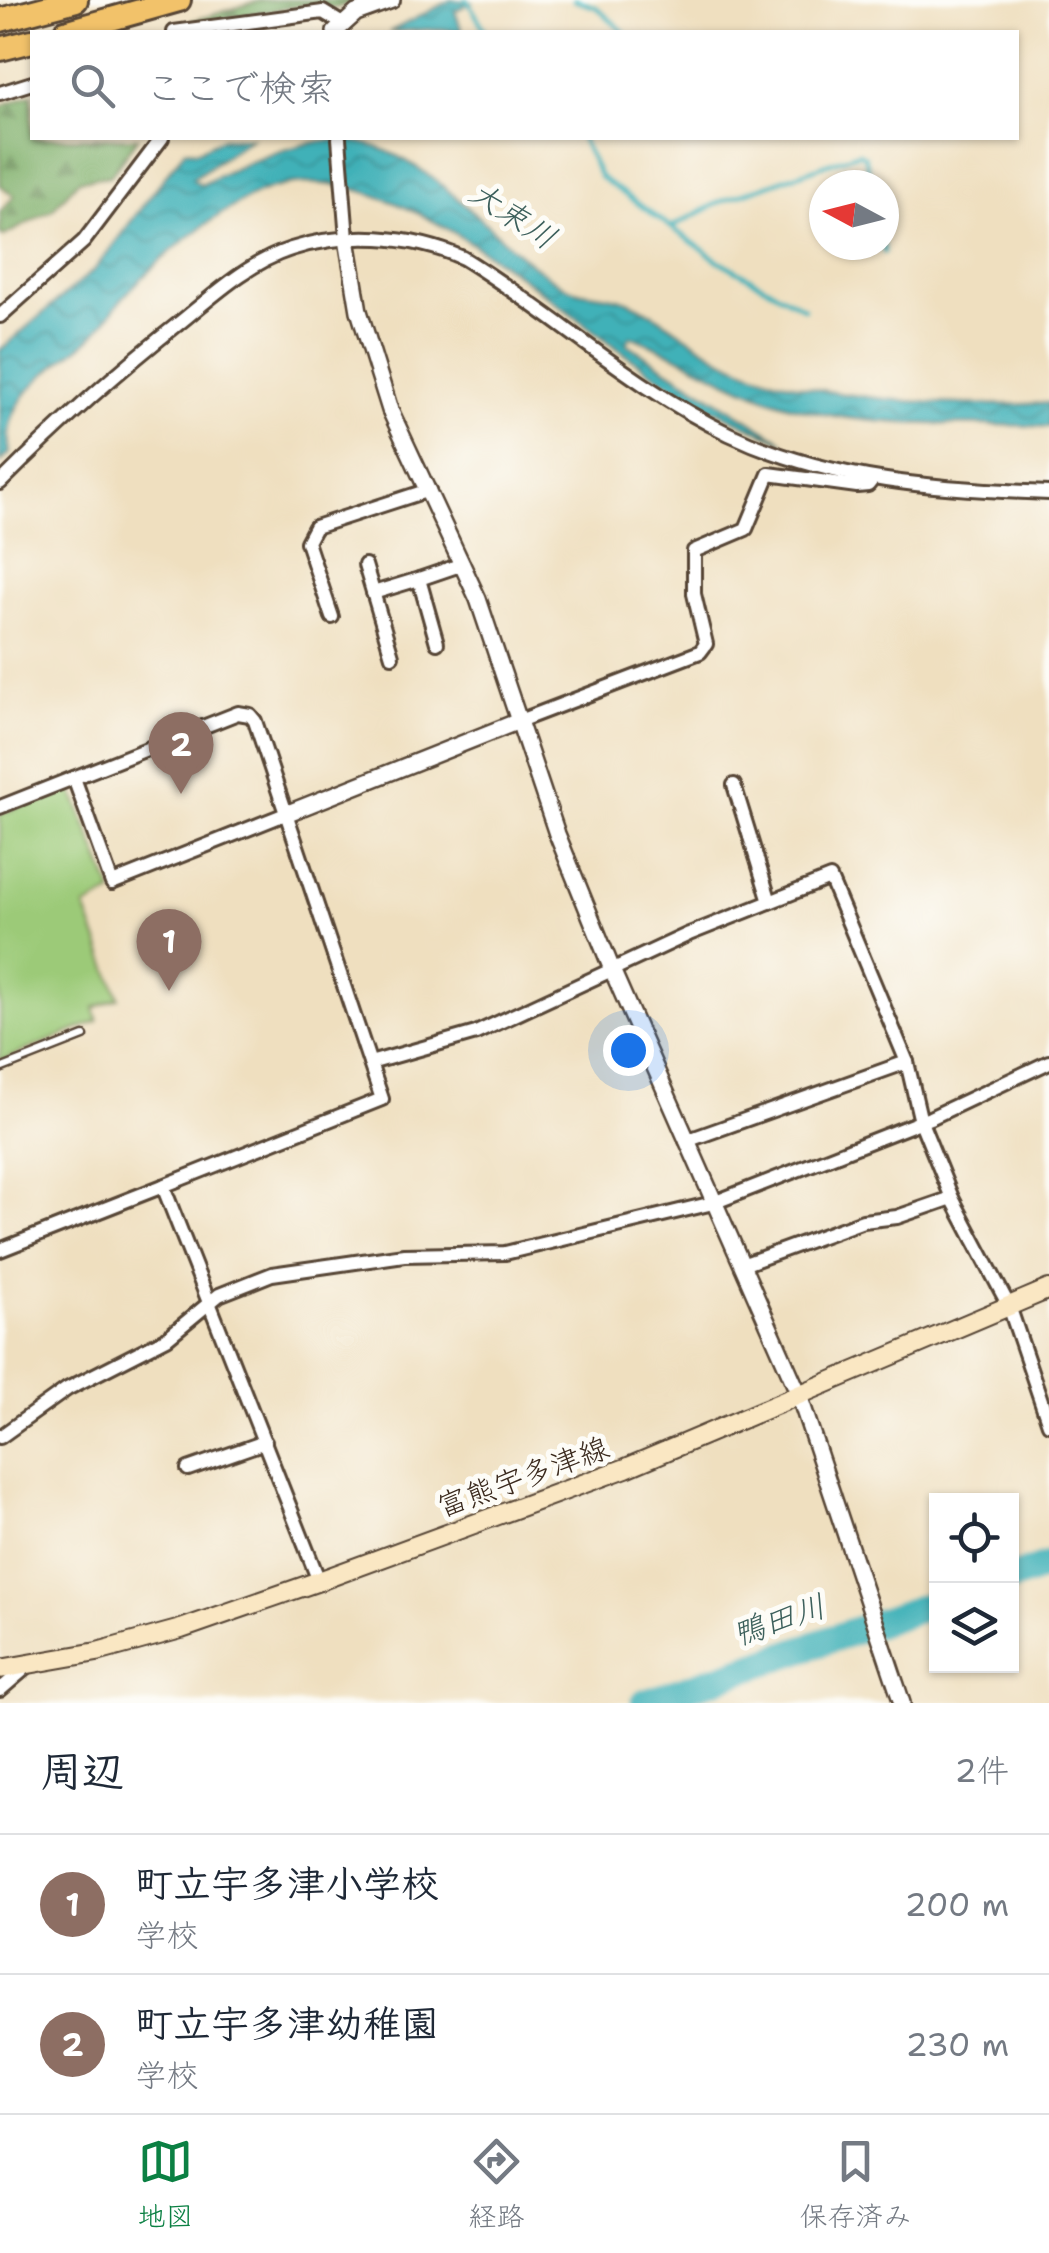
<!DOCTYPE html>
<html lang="ja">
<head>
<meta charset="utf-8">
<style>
  :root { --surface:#fff; --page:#f2f2f3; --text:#1f2937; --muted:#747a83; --line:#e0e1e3; --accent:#0b8043 }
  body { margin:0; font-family:"Shantell Sans","Klee One",sans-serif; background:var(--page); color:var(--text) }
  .controls { position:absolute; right:30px; bottom:30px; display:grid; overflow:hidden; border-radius:0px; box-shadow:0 2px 8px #0004 }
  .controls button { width:90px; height:90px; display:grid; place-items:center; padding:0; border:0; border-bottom:2px solid var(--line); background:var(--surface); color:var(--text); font:50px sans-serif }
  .compass { position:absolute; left:809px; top:170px; width:90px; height:90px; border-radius:50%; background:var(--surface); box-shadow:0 2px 8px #0004; rotate:277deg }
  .you { position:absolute; left:628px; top:1050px; width:35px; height:35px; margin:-25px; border:8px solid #fff; border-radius:50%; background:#1a73e8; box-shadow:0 0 0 15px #1a73e833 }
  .badge { display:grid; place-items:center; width:65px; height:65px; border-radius:50%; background:var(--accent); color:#fff; font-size:32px; font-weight:700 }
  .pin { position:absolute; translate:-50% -82px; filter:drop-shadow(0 2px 5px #0008) }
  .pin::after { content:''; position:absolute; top:52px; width:35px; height:30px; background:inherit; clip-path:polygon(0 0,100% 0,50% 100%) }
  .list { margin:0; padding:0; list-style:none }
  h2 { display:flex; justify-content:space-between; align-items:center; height:130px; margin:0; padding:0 40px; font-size:42px }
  h2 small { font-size:32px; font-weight:400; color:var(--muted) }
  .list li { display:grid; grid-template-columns:65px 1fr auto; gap:30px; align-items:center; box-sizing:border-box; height:140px; padding:0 40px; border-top:2px solid var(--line) }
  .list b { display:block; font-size:38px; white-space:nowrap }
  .list p { margin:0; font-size:32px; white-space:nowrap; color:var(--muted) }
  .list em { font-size:32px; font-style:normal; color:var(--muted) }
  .icon { flex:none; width:55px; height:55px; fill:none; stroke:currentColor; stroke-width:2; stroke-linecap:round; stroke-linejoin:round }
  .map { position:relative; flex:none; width:1049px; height:1703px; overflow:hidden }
  .search { position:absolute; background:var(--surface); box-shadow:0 2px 8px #0004; left:30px; right:30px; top:30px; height:110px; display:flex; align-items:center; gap:25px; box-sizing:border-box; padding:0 35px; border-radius:0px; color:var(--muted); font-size:38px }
  .sheet { height:410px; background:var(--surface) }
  nav { display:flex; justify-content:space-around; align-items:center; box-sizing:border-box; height:140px; border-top:2px solid var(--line); background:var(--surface); font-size:28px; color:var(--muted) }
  nav a { display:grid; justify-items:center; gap:5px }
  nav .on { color:var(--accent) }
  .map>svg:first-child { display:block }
  .forest { fill:url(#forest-firs); stroke:#5c6c43; stroke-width:2.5 }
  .green { fill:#9cca78; stroke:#6c7a4b; stroke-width:2.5 }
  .water { fill:url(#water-waves); stroke:#3e6e6b; stroke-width:2.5 }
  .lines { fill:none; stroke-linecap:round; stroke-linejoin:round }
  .stream { stroke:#40b1b8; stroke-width:5 }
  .river { stroke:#40b1b8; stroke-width:28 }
  .service-casing { stroke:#564536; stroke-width:11 }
  .minor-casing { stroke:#564536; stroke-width:18 }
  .tertiary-casing { stroke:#564536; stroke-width:20 }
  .secondary-casing { stroke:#564536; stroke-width:22 }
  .motorway-casing { stroke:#564536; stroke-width:28 }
  .service { stroke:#fff; stroke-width:6 }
  .minor { stroke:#fff; stroke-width:12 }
  .tertiary { stroke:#fff; stroke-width:15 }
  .secondary { stroke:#fae7c3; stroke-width:18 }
  .motorway { stroke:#f2c26a; stroke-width:22 }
  .labels { text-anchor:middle; stroke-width:10; stroke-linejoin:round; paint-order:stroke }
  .street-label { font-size:30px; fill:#3b2a1e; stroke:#fdfcf7 }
  .water-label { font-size:32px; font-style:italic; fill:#3d605c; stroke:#fdfcf7 }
</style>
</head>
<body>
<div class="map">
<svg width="1049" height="1703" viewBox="0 0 1049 1703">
  <defs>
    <pattern id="forest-firs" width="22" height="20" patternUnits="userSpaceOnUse" patternTransform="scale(2.5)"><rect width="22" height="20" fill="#7dae68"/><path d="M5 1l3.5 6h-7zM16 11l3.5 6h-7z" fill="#688e55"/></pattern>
    <pattern id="water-waves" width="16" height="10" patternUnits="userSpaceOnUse" patternTransform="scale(2.5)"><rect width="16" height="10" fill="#40b1b8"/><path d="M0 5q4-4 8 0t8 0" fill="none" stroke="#379095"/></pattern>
  </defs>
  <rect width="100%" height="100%" fill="#fdfcf7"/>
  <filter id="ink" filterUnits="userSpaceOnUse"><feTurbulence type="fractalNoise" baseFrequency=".01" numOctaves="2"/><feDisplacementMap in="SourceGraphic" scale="20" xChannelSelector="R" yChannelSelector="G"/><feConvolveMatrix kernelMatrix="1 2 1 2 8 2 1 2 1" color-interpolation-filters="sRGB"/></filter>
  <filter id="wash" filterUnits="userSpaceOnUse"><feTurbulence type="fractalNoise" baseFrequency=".0048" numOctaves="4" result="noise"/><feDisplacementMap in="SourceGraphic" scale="40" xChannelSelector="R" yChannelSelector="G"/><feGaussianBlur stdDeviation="2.25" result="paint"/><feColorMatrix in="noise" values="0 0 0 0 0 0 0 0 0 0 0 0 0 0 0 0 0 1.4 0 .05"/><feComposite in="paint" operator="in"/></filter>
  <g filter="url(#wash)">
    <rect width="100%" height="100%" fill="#efdfbf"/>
    <g class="forest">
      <polygon points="262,0 358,0 336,8 305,5 169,28"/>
      <polygon points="32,94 32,138 138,138 110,176 79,180 52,210 4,236 0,234 0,212 14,196 0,185 0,106"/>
    </g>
    <polygon class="green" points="70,785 113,893 85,907 119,998 94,1008 98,1021 0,1061 0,814"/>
    <g class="water">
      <polygon points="451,0 471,2 455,11 462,32 439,29 389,32"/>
      <path d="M223,138H251L192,179L201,185C238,165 311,134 353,141C435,155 490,240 557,282C583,298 606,291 630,302C664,317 693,344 727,361C805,401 961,408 1049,403V427C965,422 872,430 791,406C734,389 685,356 630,336L627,344L784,442C739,423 696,402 656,375C557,312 375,132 250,197C207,220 164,255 130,290C112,308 101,332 80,347C47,371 0,403 10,453L0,463V350L95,269L185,150L197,151Z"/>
    </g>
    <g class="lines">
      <g class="stream">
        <polyline points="467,0 486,32"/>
        <polyline points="574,0 596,7 624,32"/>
        <polyline points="581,138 600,177 719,261 804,308"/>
        <polyline points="671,227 722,201 859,153 865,157 872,185"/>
        <polyline points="883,245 884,252"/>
      </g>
      <g class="river">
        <polyline points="1012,1578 1049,1565"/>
        <polyline points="645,1703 936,1603"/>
      </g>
    </g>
  </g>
  <g filter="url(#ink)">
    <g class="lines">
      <defs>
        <polyline id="service" points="0,1069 84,1036"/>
        <g id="minor">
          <polyline points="174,32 323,12 341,23"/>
          <polyline points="0,93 32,83"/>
          <polyline points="339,138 347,239"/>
          <polyline points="0,316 84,241 162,138"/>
          <path d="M0,483C58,425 118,371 183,320C216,293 250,262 291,249C346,231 411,235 463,258C553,313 633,388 729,434C830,482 940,489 1049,493"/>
          <polyline points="365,565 392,656"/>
          <polyline points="373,593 419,579"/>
          <polyline points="332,617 307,542 315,527 429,490"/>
          <polyline points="437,643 419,579 463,564"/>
          <polyline points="519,721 700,652 706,644 694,594 694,551 746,529 769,474 857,486 868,485 872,480"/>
          <polyline points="74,778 112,883 288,813"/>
          <polyline points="734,785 770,902"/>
          <polyline points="0,807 238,713 250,715 255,721 382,1099 163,1186"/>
          <polyline points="370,1063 476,1033 689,934 830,878 907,1062 921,1122 952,1198 1009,1306 1049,1424"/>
          <polyline points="686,1141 907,1062"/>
          <polyline points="0,1250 163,1186 319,1581"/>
          <polyline points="745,1264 863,1221 897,1217 952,1198"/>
          <polyline points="0,1437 67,1389 167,1338 219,1295 272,1274 404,1255 505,1253 713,1203 930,1118 1049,1062"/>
          <polyline points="188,1469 265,1442"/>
          <polyline points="0,1690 29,1665"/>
        </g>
        <g id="tertiary">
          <polyline points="335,32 356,13 392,0"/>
          <polyline points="347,239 359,311 390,410 478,599 557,834 613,972 798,1392 902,1703"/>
          <polyline points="288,813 519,721"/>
        </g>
        <polyline id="secondary" points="0,1669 97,1652 181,1629 319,1581 626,1468 1049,1289"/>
        <g id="motorway">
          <polyline points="0,20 76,0"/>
          <polyline points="65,32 179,0"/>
          <polyline points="0,49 32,41"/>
        </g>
      </defs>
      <use href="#service" class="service-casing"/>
      <use href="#minor" class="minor-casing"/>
      <use href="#tertiary" class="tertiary-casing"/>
      <use href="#secondary" class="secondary-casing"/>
      <use href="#motorway" class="motorway-casing"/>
      <use href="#service" class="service"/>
      <use href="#minor" class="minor"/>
      <use href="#tertiary" class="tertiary"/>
      <use href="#secondary" class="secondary"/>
      <use href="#motorway" class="motorway"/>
    </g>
  </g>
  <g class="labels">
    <g class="street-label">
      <text transform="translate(523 1477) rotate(-20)" y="10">富熊宇多津線</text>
    </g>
    <g class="water-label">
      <text transform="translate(513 215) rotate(33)" y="11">大束川</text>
      <text transform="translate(779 1620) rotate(-19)" y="11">鴨田川</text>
    </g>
  </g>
</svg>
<div class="controls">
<button><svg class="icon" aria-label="locate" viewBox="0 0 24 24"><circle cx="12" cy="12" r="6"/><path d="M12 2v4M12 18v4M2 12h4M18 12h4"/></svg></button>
<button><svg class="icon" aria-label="layers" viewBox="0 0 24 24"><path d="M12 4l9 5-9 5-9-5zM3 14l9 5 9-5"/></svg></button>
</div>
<svg class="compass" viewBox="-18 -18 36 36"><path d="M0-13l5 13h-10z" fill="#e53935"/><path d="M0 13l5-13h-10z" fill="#747a83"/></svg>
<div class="you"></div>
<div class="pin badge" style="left:169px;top:991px;background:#8d6e63">1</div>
<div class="pin badge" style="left:181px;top:794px;background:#8d6e63">2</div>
<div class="search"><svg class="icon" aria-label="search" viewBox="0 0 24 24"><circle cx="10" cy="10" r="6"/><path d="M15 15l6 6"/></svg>ここで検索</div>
</div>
<section class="sheet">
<h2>周辺<small>2件</small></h2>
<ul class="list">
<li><span class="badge" style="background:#8d6e63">1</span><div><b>町立宇多津小学校</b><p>学校</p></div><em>200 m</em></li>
<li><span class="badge" style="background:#8d6e63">2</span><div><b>町立宇多津幼稚園</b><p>学校</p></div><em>230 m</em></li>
</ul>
</section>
<nav>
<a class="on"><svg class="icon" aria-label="map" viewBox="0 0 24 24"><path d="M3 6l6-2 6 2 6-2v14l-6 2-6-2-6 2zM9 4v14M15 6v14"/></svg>地図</a>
<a><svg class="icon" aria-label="directions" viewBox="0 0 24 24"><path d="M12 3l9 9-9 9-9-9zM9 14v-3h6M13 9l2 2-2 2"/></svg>経路</a>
<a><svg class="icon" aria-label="saved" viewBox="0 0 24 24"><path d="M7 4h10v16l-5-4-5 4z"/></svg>保存済み</a>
</nav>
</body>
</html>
